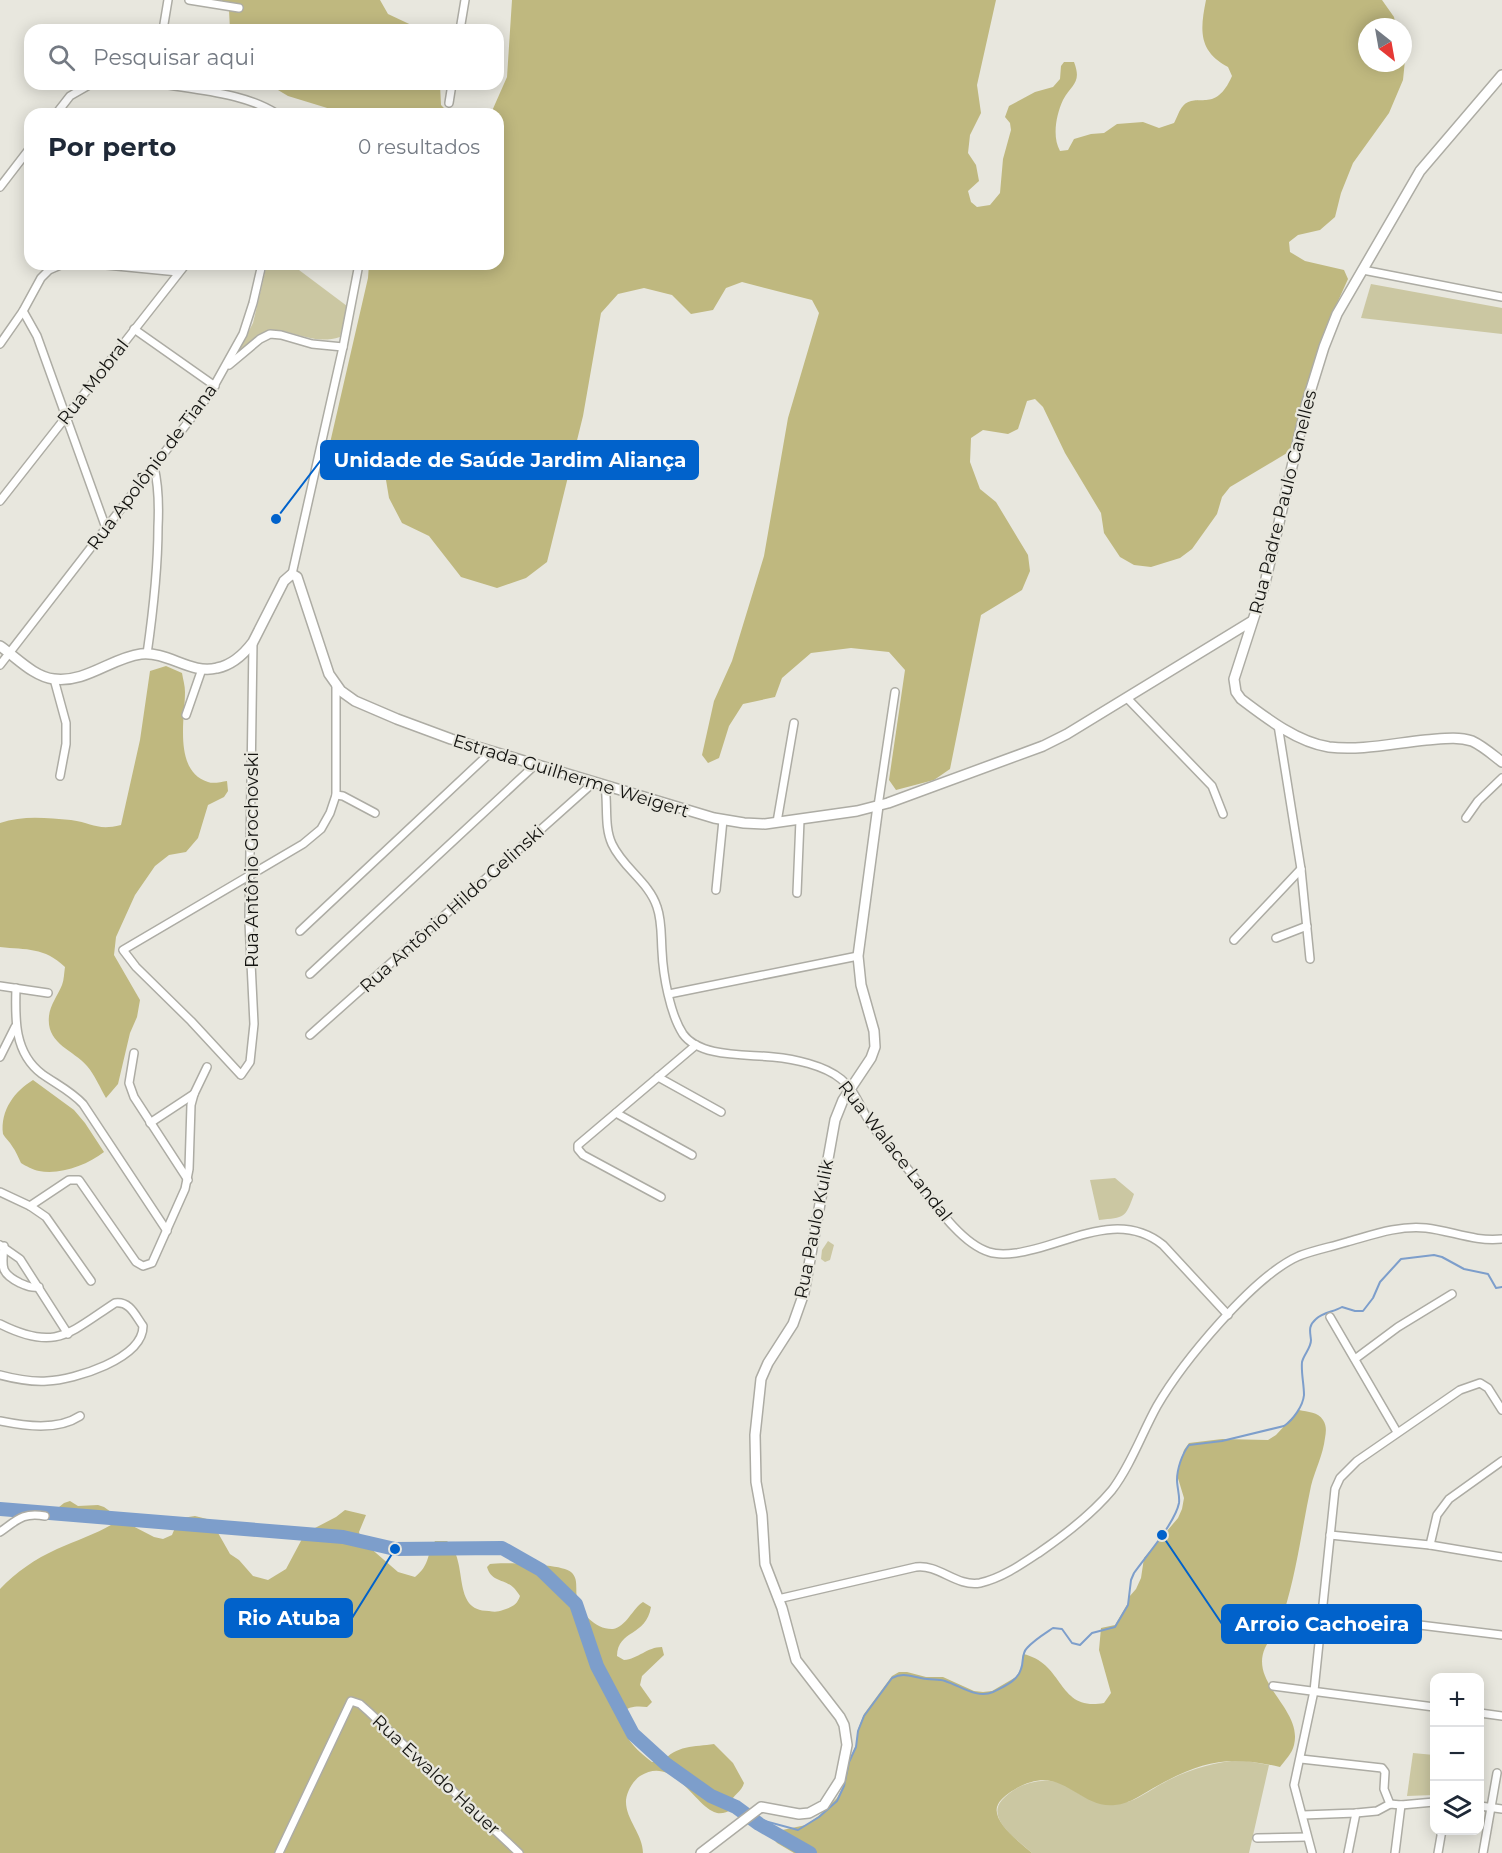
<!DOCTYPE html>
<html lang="pt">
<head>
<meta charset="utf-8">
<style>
  :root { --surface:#fff; --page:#f6f6f7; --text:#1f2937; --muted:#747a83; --line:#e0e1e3 }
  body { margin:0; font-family:Montserrat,sans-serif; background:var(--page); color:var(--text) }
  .controls { position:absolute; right:18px; bottom:18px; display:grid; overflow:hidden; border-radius:12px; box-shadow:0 3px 15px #0003 }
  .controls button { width:54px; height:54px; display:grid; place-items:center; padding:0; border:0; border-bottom:2px solid var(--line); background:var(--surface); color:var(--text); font:30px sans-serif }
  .compass { position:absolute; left:1358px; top:18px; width:54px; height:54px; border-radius:50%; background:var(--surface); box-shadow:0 3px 15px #0003; rotate:149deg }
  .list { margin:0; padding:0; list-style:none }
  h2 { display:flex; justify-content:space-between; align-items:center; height:78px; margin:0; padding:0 24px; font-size:26px }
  h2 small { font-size:20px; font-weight:400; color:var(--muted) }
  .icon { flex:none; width:33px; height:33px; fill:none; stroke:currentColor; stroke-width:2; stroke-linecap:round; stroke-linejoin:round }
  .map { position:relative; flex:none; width:1502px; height:1853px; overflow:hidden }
  .search { position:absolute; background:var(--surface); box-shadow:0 3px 15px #0003; left:24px; top:24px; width:480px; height:66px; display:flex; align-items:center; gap:15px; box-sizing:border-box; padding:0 21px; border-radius:18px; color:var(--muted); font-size:22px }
  .panel { position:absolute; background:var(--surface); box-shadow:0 3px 15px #0003; left:24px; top:108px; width:480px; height:162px; border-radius:18px }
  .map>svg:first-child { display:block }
  .green { fill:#cbc7a2 }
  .forest { fill:#bfb87f }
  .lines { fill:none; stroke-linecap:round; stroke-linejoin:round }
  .stream { stroke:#7d9ecb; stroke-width:2 }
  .river { stroke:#7d9ecb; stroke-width:14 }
  .street-casing { stroke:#adaca4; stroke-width:10 }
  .secondary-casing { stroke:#adaca4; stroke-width:12 }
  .street { stroke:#fff; stroke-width:7 }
  .secondary { stroke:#fff; stroke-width:9 }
  .labels { text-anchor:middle; stroke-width:4.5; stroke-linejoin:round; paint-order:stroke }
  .street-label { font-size:18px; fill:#141411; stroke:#e8e7de }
  .leader { fill:none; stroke:#0162cb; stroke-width:2 }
  .callout-dot { fill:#0162cb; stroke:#e8e7de; stroke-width:2 }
  .callout { fill:#0162cb; stroke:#0162cb; stroke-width:2 }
  .callout-label { font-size:20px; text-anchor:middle; font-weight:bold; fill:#fff }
</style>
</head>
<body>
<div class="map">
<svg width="1502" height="1853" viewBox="0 0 1502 1853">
  <rect width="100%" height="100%" fill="#e8e7de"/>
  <g class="green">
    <path d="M267,264H291L347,306L340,337C309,347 286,324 266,332C253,337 247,348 236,356L253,323Z"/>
    <polygon points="1371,284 1502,308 1502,334 1361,318"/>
    <path d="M1115,1178L1134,1194C1125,1219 1125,1217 1099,1220L1090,1180Z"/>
    <polygon points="828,1241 834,1245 830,1260 825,1262 821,1259 822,1250"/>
    <polygon points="1413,1753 1434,1755 1434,1795 1407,1796"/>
    <path d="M1241,1760L1269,1765L1249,1853H1032C1019,1841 985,1819 1002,1800C1016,1784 1041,1777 1061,1783C1069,1786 1076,1793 1085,1797C1093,1800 1117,1802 1126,1802C1137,1801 1159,1784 1171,1779C1193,1768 1216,1762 1241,1760Z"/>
  </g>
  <g class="forest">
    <polygon points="221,0 380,0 388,14 422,30 230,30 229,10"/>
    <path d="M512,0H996L977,85L981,113L970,135L968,153L976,165L979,181L968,191L971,202L977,207L990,205L1000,193L1003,159L1011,130L1010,123L1005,117L1009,106L1035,92L1053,87L1060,79L1061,66L1064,62H1074C1082,83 1072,84 1063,100C1056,115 1052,137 1060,151L1068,150L1074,139L1091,134L1104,133L1117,124L1143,122L1159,128L1174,123C1177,118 1179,110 1183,106C1197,91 1215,115 1232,76L1228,67C1198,51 1200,30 1206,0H1382L1394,17L1396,27H1367V63H1403V58L1405,60L1403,80L1389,113L1353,163L1341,193L1335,217L1320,230L1298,235L1289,242L1290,252L1305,261L1344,270L1348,279L1325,330L1294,442L1287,453L1230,487L1222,497L1217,514L1192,549L1180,558L1151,567L1134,565L1120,557L1104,533L1101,513L1065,453L1043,407L1035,399L1027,401L1018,429L1008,434L983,430L971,438L970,462L980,489L996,502L1028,555L1030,571L1022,590L981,615L950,769L934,780L896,790L889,780L905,670L889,652L851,648L811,653L782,678L775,697L743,704L729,726L719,758L708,763L702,755L714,701L732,661L764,556L788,418L819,313L812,300L742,282L726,288L713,310L691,314L672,295L644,288L618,294L601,313L583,416L547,562L526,578L497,588L461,577L429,536L402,523L389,498L386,480L375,470L335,460L330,443L368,278L369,264H498V114H488L492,111L507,77Z"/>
    <polygon points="268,84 440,84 441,105 450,114 391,114 337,111 288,96"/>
    <path d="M166,666L182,673C183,679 185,686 185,692C185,718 173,771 208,782C213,784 221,782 227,781L228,791L224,797L208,805L198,838L186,852L169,855L155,866L135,895L116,937L114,955L140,1000L137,1017L130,1033L118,1084L106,1098C100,1088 95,1075 87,1066C72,1049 46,1044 49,1016C50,1005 58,995 62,985C64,980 64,973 65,967C44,947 27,950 0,947V823C23,815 47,818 71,820C93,823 97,831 121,825L140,740L150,671Z"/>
    <path d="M33,1080L74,1110L85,1123L104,1152C87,1165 61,1175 39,1171C33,1170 26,1166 21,1163C18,1157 16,1151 12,1146C10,1142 5,1138 3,1134C0,1110 15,1091 33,1080Z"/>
    <path d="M1299,1410C1308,1412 1318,1412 1323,1420C1327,1426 1326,1432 1325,1438C1323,1455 1315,1470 1311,1486C1302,1528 1297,1570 1284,1612C1280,1625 1271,1635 1265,1648C1249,1684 1303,1709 1294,1745C1292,1754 1285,1760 1280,1767C1228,1755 1202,1761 1157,1786C1144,1793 1130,1804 1115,1805C1076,1809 1062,1759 1012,1791C1006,1795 999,1800 997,1807C993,1823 1021,1843 1032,1853H794L777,1843L768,1833L806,1825L820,1815L837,1798L845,1784L849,1760L856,1745L858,1729L864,1714L892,1676L899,1672H907L926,1677H943L974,1691L983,1692L992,1691L1016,1677L1022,1667L1023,1654C1065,1663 1057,1712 1104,1703L1111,1693L1099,1650L1101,1628L1115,1625L1128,1603L1129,1597L1136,1589L1141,1578L1144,1558L1178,1518L1182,1509L1184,1498L1177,1475L1184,1450L1189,1443L1222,1439L1268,1440L1276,1435Z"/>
    <path d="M70,1501L78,1506L98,1505L104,1507L125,1522L154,1537L163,1539L172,1535L177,1523L182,1518L195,1516L207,1519L213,1524L230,1554L239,1560L253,1576L268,1580L286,1569L302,1539L315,1528L336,1517L345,1510L366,1515L359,1532L361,1540L398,1572L415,1577C430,1565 426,1556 435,1541H447C470,1561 450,1611 489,1611C494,1612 498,1612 503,1610C512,1607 517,1605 520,1596C518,1593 516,1590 514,1588C505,1579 491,1582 487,1567L490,1564C503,1562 563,1564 571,1572C579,1579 575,1589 577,1598C580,1613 596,1630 613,1629C626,1627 633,1608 643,1602L651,1607C646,1637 618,1629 617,1656L624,1660C638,1659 647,1647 662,1647L664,1655L642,1676L640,1685L652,1702L647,1707C637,1706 629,1706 621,1713C621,1736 635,1749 652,1762H663C675,1745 695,1747 714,1744L733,1763L744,1783C742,1792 732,1795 730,1804L732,1810C726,1812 721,1815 714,1812C693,1803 673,1755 640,1776C633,1781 627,1791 626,1800C625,1819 643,1834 643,1853H0V1589C16,1572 35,1559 57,1549C77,1540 97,1534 116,1522L117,1516L111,1515L53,1512L64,1503Z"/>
  </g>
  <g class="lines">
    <path class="stream" d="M754,1818L798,1830L819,1817L837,1801L844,1786L849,1762L856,1747L858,1731L864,1716L892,1678C905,1671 913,1678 927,1679C933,1680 939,1679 945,1681C961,1686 977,1699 993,1692C1003,1687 1018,1681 1021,1669C1024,1662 1021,1654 1027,1648C1034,1640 1044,1634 1053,1628L1062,1629L1072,1643L1080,1645L1092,1633L1115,1627L1128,1605L1131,1580L1134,1573C1146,1556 1175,1523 1179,1503C1180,1496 1177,1487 1177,1480C1177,1469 1182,1454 1189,1445L1222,1441L1284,1426C1293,1420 1303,1406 1304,1395C1304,1384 1301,1373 1302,1362C1304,1354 1311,1348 1311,1340C1310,1331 1308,1326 1316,1319C1323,1312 1334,1312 1342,1307L1355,1311H1363L1373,1298L1380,1282L1401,1259L1434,1255L1442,1257L1464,1269L1488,1274L1496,1288L1502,1287"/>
    <polyline class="river" points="0,1509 343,1537 395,1549 502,1548 541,1570 576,1604 597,1666 633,1734 666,1764 711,1796 736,1807 759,1824 810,1853"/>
    <defs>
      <g id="street">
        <polyline points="189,0 239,8"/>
        <polyline points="163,30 168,0"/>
        <polyline points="460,30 465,0"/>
        <path d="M164,84C200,91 245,93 277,114"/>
        <polyline points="449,103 452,84"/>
        <polyline points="56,114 70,96 91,84"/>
        <polyline points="0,187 30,148"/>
        <polyline points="96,264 178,272"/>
        <polyline points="1363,270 1502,297"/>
        <polyline points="23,311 37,336 106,528"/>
        <polyline points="134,329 215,386"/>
        <polyline points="0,344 23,311 41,278 49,270 63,264"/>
        <polyline points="229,365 260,339 270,334 281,335 312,344 343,347"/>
        <polyline points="0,501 186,264"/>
        <polyline points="292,574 343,347 359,264"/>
        <polyline points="253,642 249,922 254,1024 250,1062 241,1075 191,1021 136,967 123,950 303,844 321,829 330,813 336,795 336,685"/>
        <path d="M147,654C153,612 158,570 158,527C159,506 159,487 154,467"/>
        <polyline points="0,665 209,395 243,334 253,303 262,264"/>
        <polyline points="54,679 66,723 66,744 60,776"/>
        <polyline points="1127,698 1212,786 1223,814"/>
        <polyline points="186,715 202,669"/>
        <polyline points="1278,725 1301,869 1310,959"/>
        <path d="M605,786C608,805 604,827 612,844C623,868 649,882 657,907C662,921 661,937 662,951C663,975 670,1014 683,1034C700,1058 747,1054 773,1057C794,1059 824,1065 841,1079C856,1091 860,1108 871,1124C883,1141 898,1157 911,1173C930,1197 959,1243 989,1252C998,1255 1008,1254 1016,1253C1066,1246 1117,1208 1163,1245L1228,1315"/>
        <polyline points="336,795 343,796 375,813"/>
        <polyline points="878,806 895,692"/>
        <polyline points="1466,818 1478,801 1502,778"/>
        <polyline points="777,822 794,723"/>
        <polyline points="716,890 723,820"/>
        <polyline points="797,893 800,820"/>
        <polyline points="300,931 491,752"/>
        <polyline points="1276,938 1307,926"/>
        <polyline points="1234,940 1301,869"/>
        <polyline points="310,974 535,765"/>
        <polyline points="0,986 48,993"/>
        <path d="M16,988C15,1019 14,1053 42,1074C56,1084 71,1091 83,1104L167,1231"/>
        <polyline points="669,994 858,956"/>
        <polyline points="310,1035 593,783"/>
        <polyline points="134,1053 129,1083 134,1097 188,1180"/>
        <polyline points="0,1057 15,1027"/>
        <polyline points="658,1077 721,1112"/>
        <polyline points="616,1113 692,1155"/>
        <polyline points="150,1123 194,1094"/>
        <polyline points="0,1192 30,1206 46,1217 91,1281"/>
        <polyline points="661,1197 583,1155 578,1149 578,1145 696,1045"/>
        <polyline points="30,1206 69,1180 79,1180 136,1262 143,1266 152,1263 185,1189 189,1169 191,1105 194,1094 207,1067"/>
        <polyline points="0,1245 20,1259 68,1334"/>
        <path d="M4,1246C2,1267 0,1273 20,1283C27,1286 31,1288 39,1287"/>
        <polyline points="1330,1317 1397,1432"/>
        <path d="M0,1324C56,1352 69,1333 115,1303C130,1301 135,1315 143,1326C143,1359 74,1380 47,1381C31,1382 15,1379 0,1375"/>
        <polyline points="1355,1359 1398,1327 1452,1294"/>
        <path d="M0,1421C25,1426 57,1431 80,1416"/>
        <path d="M0,1532C17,1520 23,1512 45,1516"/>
        <polyline points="1330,1535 1430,1545 1502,1557"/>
        <polyline points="1430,1545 1437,1515 1449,1499 1502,1461"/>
        <path d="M778,1599L916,1567C939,1564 956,1587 980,1583C1002,1578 1022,1564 1040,1552C1066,1534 1092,1514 1112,1490C1131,1465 1142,1433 1157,1406C1182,1363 1253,1276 1299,1256C1314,1250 1331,1247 1347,1242C1372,1235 1399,1225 1426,1228C1452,1231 1475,1242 1502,1239"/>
        <polyline points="1321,1613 1502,1635"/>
        <polyline points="1273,1686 1434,1707"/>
        <polyline points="1480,1713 1502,1716"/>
        <polyline points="1301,1759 1382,1768 1385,1772 1384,1789 1390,1804"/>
        <polyline points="1480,1806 1502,1809"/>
        <polyline points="1303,1815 1356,1813 1377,1811 1390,1804 1401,1805 1434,1802"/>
        <polyline points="1257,1838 1307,1837"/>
        <polyline points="279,1853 351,1701 360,1704 369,1712 519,1853"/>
        <polyline points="1312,1853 1294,1785 1314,1691 1335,1489 1340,1478 1357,1461 1460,1390 1480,1383 1488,1388 1502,1410"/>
        <polyline points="1348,1853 1356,1813"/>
        <polyline points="1395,1853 1401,1805"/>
        <polyline points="1438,1853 1442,1830"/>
        <polyline points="1483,1853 1497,1773"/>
      </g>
      <g id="secondary">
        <path d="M1502,75L1420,171L1337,314L1324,347L1307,402L1265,583L1234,679L1236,692L1241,699C1266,718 1297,742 1329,747C1360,751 1395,743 1426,740C1441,739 1457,736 1472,741C1483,746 1493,755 1502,762"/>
        <path d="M0,646C16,657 34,677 54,679C86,683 111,658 141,654C168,651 191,675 217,668C232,665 244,654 253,642L284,581L292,574L297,577L329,674L341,691L355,701L397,719L451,739L714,818L744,823L765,824L857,811L888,803L1043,746L1067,734L1252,621"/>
        <polyline points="701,1853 761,1807 799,1814 809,1813 824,1805 840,1780 847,1745 844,1725 840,1717 796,1660 782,1608 765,1564 762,1515 756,1482 755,1435 761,1379 768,1363 793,1324 804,1293 835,1120 843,1100 871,1058 875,1047 874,1031 861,985 858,956 878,806"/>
      </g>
    </defs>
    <use href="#street" class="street-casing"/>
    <use href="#secondary" class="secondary-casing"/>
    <use href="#street" class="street"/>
    <use href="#secondary" class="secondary"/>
  </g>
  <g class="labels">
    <g class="street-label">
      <text transform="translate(93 382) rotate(-52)" y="6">Rua Mobral</text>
      <text transform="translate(152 467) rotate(-53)" y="6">Rua Apolônio de Tiana</text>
      <text transform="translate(1283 502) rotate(-76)" y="6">Rua Padre Paulo Canelles</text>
      <text transform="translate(571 776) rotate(17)" y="6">Estrada Guilherme Weigert</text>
      <text transform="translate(252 860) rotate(-90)" y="6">Rua Antônio Grochovski</text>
      <text transform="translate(452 909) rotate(-42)" y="6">Rua Antônio Hildo Gelinski</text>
      <text transform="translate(895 1151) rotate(52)" y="6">Rua Walace Landal</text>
      <text transform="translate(814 1229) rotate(-79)" y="6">Rua Paulo Kulik</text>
      <text transform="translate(436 1775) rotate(43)" y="6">Rua Ewaldo Hauer</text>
    </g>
  </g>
  <path class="leader" d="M276 519L321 460M395 1549L352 1618M1162 1535L1222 1624"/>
  <g class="callout-dot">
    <circle cx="276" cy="519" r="6"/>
    <circle cx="395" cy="1549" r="6"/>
    <circle cx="1162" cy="1535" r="6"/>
  </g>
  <g class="callout">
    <rect x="321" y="441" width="377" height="38" rx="6"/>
    <rect x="225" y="1599" width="127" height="38" rx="6"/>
    <rect x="1222" y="1605" width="199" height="38" rx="6"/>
  </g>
  <g class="callout-label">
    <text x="510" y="467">Unidade de Saúde Jardim Aliança</text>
    <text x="289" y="1625">Rio Atuba</text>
    <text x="1322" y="1631">Arroio Cachoeira</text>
  </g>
</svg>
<div class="controls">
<button>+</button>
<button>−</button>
<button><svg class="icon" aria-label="layers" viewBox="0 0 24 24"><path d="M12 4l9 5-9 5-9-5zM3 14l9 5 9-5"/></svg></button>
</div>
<svg class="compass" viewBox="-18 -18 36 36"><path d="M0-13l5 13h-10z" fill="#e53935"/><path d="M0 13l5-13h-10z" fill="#747a83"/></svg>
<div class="search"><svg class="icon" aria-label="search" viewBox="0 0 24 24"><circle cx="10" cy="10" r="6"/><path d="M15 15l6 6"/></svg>Pesquisar aqui</div>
<section class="panel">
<h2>Por perto<small>0 resultados</small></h2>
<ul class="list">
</ul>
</section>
</div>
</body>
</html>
